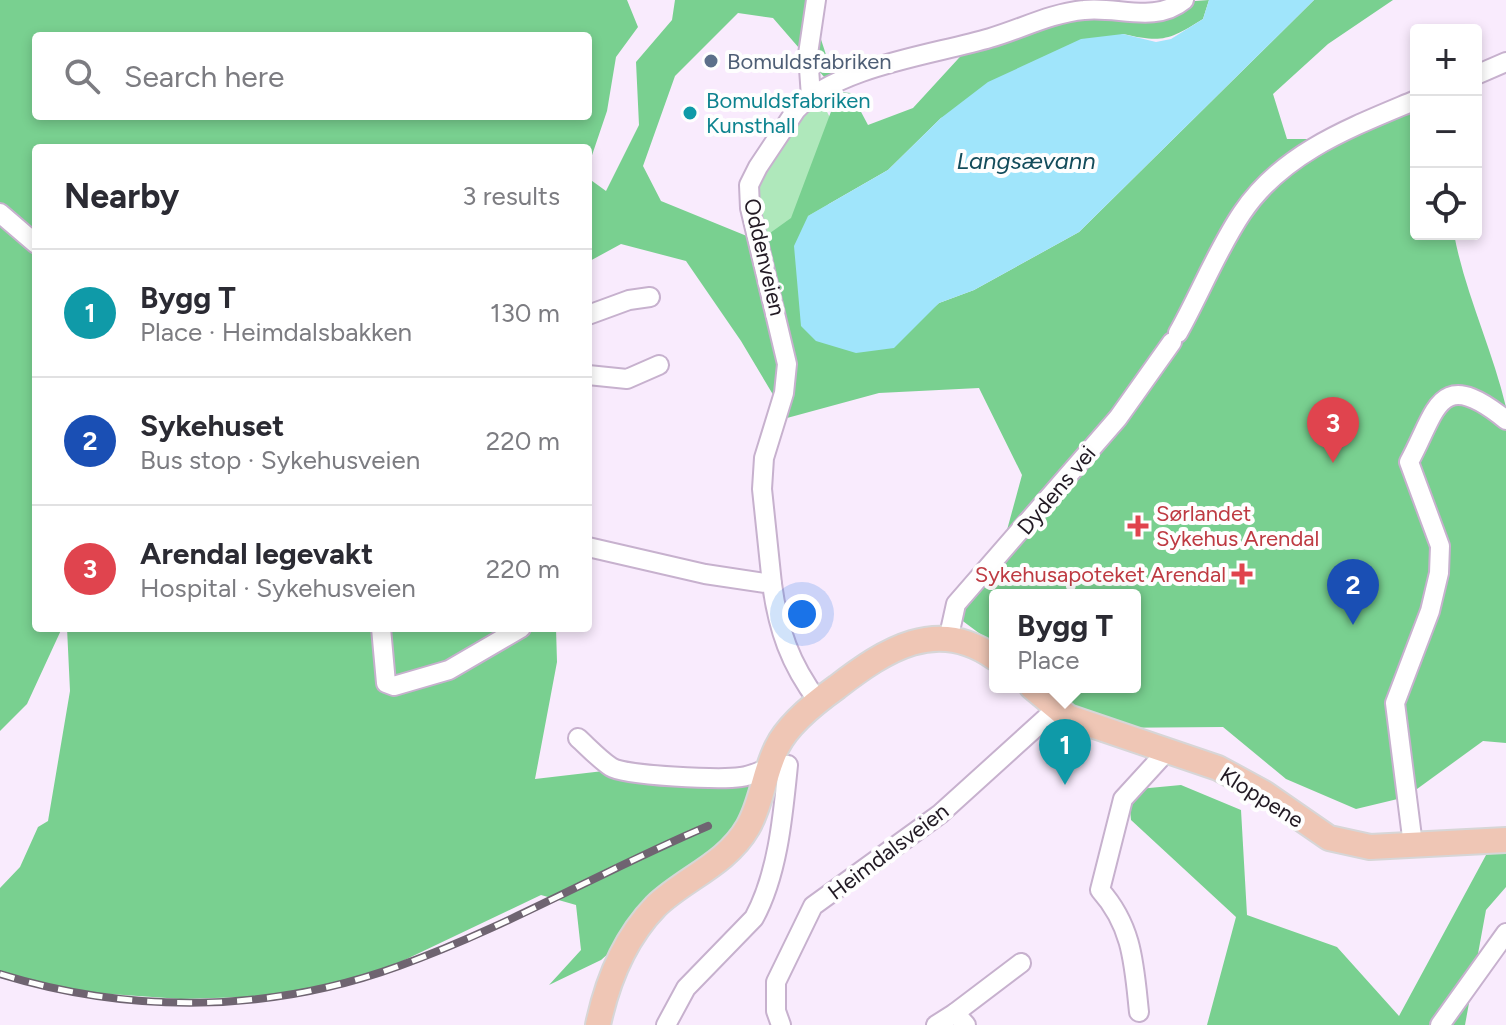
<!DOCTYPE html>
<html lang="en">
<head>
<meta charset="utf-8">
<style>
  :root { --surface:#fff; --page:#f2f2f3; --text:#2b2b33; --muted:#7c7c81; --line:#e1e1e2; --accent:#2563eb }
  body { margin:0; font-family:Figtree,sans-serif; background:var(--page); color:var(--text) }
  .controls { position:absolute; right:24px; top:24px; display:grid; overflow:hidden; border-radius:8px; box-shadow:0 4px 12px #0003 }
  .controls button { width:72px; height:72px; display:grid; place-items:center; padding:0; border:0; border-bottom:2px solid var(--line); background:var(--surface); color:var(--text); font:40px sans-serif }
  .you { position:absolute; left:802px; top:614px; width:28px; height:28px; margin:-20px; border:6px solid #fff; border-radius:50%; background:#1a73e8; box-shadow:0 0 0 12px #1a73e833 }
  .badge { display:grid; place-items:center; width:52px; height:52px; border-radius:50%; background:var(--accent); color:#fff; font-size:26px; font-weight:700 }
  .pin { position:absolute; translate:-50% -66px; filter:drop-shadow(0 2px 4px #0008) }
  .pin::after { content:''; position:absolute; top:42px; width:28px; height:24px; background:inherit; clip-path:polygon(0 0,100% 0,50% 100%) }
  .popup { position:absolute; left:989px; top:589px; width:152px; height:104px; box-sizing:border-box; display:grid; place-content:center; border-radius:8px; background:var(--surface); filter:drop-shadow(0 2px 6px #0005); font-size:26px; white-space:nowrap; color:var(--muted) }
  .popup b { font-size:30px; color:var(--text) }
  .popup::after { content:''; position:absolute; left:50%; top:100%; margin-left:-16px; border:16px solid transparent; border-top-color:var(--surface) }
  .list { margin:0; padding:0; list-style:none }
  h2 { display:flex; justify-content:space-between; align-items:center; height:104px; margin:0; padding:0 32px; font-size:34px }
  h2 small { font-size:26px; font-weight:400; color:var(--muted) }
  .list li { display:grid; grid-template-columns:52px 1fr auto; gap:24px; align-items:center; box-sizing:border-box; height:128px; padding:0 32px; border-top:2px solid var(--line) }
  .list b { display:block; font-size:30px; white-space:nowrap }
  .list p { margin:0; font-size:26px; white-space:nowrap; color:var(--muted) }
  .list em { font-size:26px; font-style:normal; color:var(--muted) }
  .icon { flex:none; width:44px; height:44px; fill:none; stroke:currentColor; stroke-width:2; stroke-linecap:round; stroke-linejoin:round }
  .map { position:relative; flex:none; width:1506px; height:1025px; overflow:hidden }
  .search { position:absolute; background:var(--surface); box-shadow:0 4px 12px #0003; left:32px; top:32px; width:560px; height:88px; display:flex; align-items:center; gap:20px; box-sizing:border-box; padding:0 28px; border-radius:8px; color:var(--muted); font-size:30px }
  .panel { position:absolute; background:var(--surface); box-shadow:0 4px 12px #0003; left:32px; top:144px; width:560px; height:488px; border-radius:8px }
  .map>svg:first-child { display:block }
  .green { fill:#afe8bb }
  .forest { fill:#79d090; fill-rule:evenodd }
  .water { fill:#a0e5fb }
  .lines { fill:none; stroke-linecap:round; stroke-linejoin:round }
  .minor-casing { stroke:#c7b1ce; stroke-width:22 }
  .major-casing { stroke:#d7d6d7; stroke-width:28 }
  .minor { stroke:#fff; stroke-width:18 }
  .major { stroke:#efc6b5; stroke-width:24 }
  .rail-casing { stroke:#6f6471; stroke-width:8 }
  .rail { stroke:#fefefe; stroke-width:5; stroke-dasharray:15; stroke-linecap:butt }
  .service-dot { fill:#5c6f8a; stroke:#fefefe; stroke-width:3 }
  .culture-dot { fill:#0f9aa8; stroke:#fefefe; stroke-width:3 }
  .health-dot { fill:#e0444e; stroke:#fefefe; stroke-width:3 }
  .labels { text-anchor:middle; stroke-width:8; stroke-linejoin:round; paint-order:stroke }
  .service-label { font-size:22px; fill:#4e5e75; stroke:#fefefe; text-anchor:start }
  .culture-label { font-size:22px; fill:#0d838f; stroke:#fefefe; text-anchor:start }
  .street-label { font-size:22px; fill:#211923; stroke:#fefefe }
  .health-label { font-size:22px; fill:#be3a42; stroke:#fefefe; text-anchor:start }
  .water-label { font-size:24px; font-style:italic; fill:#134c5b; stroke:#fefefe }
</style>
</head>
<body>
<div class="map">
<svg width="1506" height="1025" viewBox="0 0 1506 1025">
  <rect width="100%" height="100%" fill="#f9ebfd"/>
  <polygon class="green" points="821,100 856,169 774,273 756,202 759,181 809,107"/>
  <g class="forest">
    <path d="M0,0H627L638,27L616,57L607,111L588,167V148H36V628H62L27,704L0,731ZM36,36H588V116H36Z"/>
    <path d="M675,0H825L818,30L838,92L851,93L868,125L913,108L980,35L1073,10L1209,0L1203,19C1169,40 1163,43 1123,34L941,118L888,170L808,216L919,320L939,303L974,290L1079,232L1314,0H1393L1328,44L1273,94L1287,139H1336L1416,112V234H1454C1465,293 1492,348 1506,407V743L1483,741L1406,797L1356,809L1286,779L1223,727L1096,728L1048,687H1135V595H995V645L948,610L1007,530L1022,475L979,388L879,393L787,418L741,341L686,261L621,244L588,262V178L606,191L639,125L636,62L672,20ZM738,13L773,18L838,93L791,218L759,241L661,201L643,166L675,76Z"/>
    <polygon points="67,628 556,628 557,662 535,779 612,770 755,779 741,821 676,894 601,960 549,985 581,950 576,905 541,895 373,975 278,996 181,999 81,992 0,972 0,888 20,867 38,827 48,821 70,691"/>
    <polygon points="1181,785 1241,810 1247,915 1337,947 1399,1016 1499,831 1506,831 1506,887 1486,910 1465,1025 1207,1025 1236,917 1131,820 1128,790"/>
  </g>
  <polygon class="water" points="1209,0 1314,0 1079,232 974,290 939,303 894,348 856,353 816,341 801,326 794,246 808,216 888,170 941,118 988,82 1081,39 1123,34 1156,42 1171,39 1203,19"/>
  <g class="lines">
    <defs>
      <g id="minor">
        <polyline points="1476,75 1506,62"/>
        <polyline points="811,97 808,54 816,0"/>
        <polyline points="0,213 36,244"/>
        <polyline points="588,315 629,300 650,297"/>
        <path d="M1178,333C1200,294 1217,250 1242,213C1283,152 1352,127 1416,100"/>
        <polyline points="588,375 627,379 659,365"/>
        <path d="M588,547L705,574L772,584C778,629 790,664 818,701"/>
        <path d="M772,584L762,489L764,458L784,393L787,364L750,208L749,185L758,167L796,110C838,66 933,55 990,38C1021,29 1051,13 1084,10C1118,6 1155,24 1184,0"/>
        <polyline points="381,628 386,683 394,686 449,670 521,628"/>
        <polyline points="948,640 956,604 1118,418 1172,342"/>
        <path d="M578,738C588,747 599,759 611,767C625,776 721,780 741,777C758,775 769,764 788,765C783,815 778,874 754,918L686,988L666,1025"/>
        <path d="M1413,845L1395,703L1430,611L1439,573L1440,546L1409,462C1437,411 1438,365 1506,420"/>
        <path d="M1139,1012C1134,965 1133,927 1100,890L1123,799L1167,751"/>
        <polyline points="955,1013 1021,963"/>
        <polyline points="781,1025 776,1011 776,982 813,906 940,814 1056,709"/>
        <polyline points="936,1025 955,1013 966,1025"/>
        <polyline points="1440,1025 1506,933"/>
      </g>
      <g id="major">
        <polyline points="1032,687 1068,717 1218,768 1264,793 1329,838 1370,847 1506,840"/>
        <path d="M598,1025C607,982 625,938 656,906C685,878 726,865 748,827C762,803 764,772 777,747C788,724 816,702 837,687C885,650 937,616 995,658"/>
      </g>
    </defs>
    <use href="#minor" class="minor-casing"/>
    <use href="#major" class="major-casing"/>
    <use href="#minor" class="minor"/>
    <use href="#major" class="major"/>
    <defs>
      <path id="rail" d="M0,974C131,1014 270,1013 399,966C505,928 604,870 708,826"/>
    </defs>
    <use href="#rail" class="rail-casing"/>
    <use href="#rail" class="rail"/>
  </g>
  <circle class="service-dot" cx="711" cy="61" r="8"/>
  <circle class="culture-dot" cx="690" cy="113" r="8"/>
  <g class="health-dot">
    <path d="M1134 514h8v8h8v8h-8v8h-8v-8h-8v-8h8z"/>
    <path d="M1238 562h8v8h8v8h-8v8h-8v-8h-8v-8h8z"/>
  </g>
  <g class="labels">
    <g class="service-label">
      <text x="727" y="69">Bomuldsfabriken</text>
    </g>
    <g class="culture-label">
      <text x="706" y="108">Bomuldsfabriken<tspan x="706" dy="25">Kunsthall</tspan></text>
    </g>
    <g class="street-label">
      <text transform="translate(765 257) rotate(77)" y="8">Oddenveien</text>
      <text transform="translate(1056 490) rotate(-50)" y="8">Dydens vei</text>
      <text transform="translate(1262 797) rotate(32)" y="8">Kloppene</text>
      <text transform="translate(888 851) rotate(-37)" y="8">Heimdalsveien</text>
    </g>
    <g class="health-label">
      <text x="1156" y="521">Sørlandet<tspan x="1156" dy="25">Sykehus Arendal</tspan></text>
      <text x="1226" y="582" text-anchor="end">Sykehusapoteket Arendal</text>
    </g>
    <g class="water-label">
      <text x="1026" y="169">Langsævann</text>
    </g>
  </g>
</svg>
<div class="controls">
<button>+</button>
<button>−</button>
<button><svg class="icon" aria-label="locate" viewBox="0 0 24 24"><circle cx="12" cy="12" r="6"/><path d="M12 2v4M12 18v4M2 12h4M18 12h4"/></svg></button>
</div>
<div class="you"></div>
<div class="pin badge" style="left:1065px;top:785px;background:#0f9aa8">1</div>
<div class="popup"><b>Bygg T</b>Place</div>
<div class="pin badge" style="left:1353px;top:625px;background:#1a4fb4">2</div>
<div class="pin badge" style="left:1333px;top:463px;background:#e0444e">3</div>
<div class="search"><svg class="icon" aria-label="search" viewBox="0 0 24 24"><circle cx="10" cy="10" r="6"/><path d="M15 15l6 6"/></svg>Search here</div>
<section class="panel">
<h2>Nearby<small>3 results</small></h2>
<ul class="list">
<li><span class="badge" style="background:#0f9aa8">1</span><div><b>Bygg T</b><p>Place · Heimdalsbakken</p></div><em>130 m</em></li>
<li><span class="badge" style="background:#1a4fb4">2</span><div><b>Sykehuset</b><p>Bus stop · Sykehusveien</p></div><em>220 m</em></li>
<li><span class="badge" style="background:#e0444e">3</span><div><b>Arendal legevakt</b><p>Hospital · Sykehusveien</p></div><em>220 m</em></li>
</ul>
</section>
</div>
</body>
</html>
